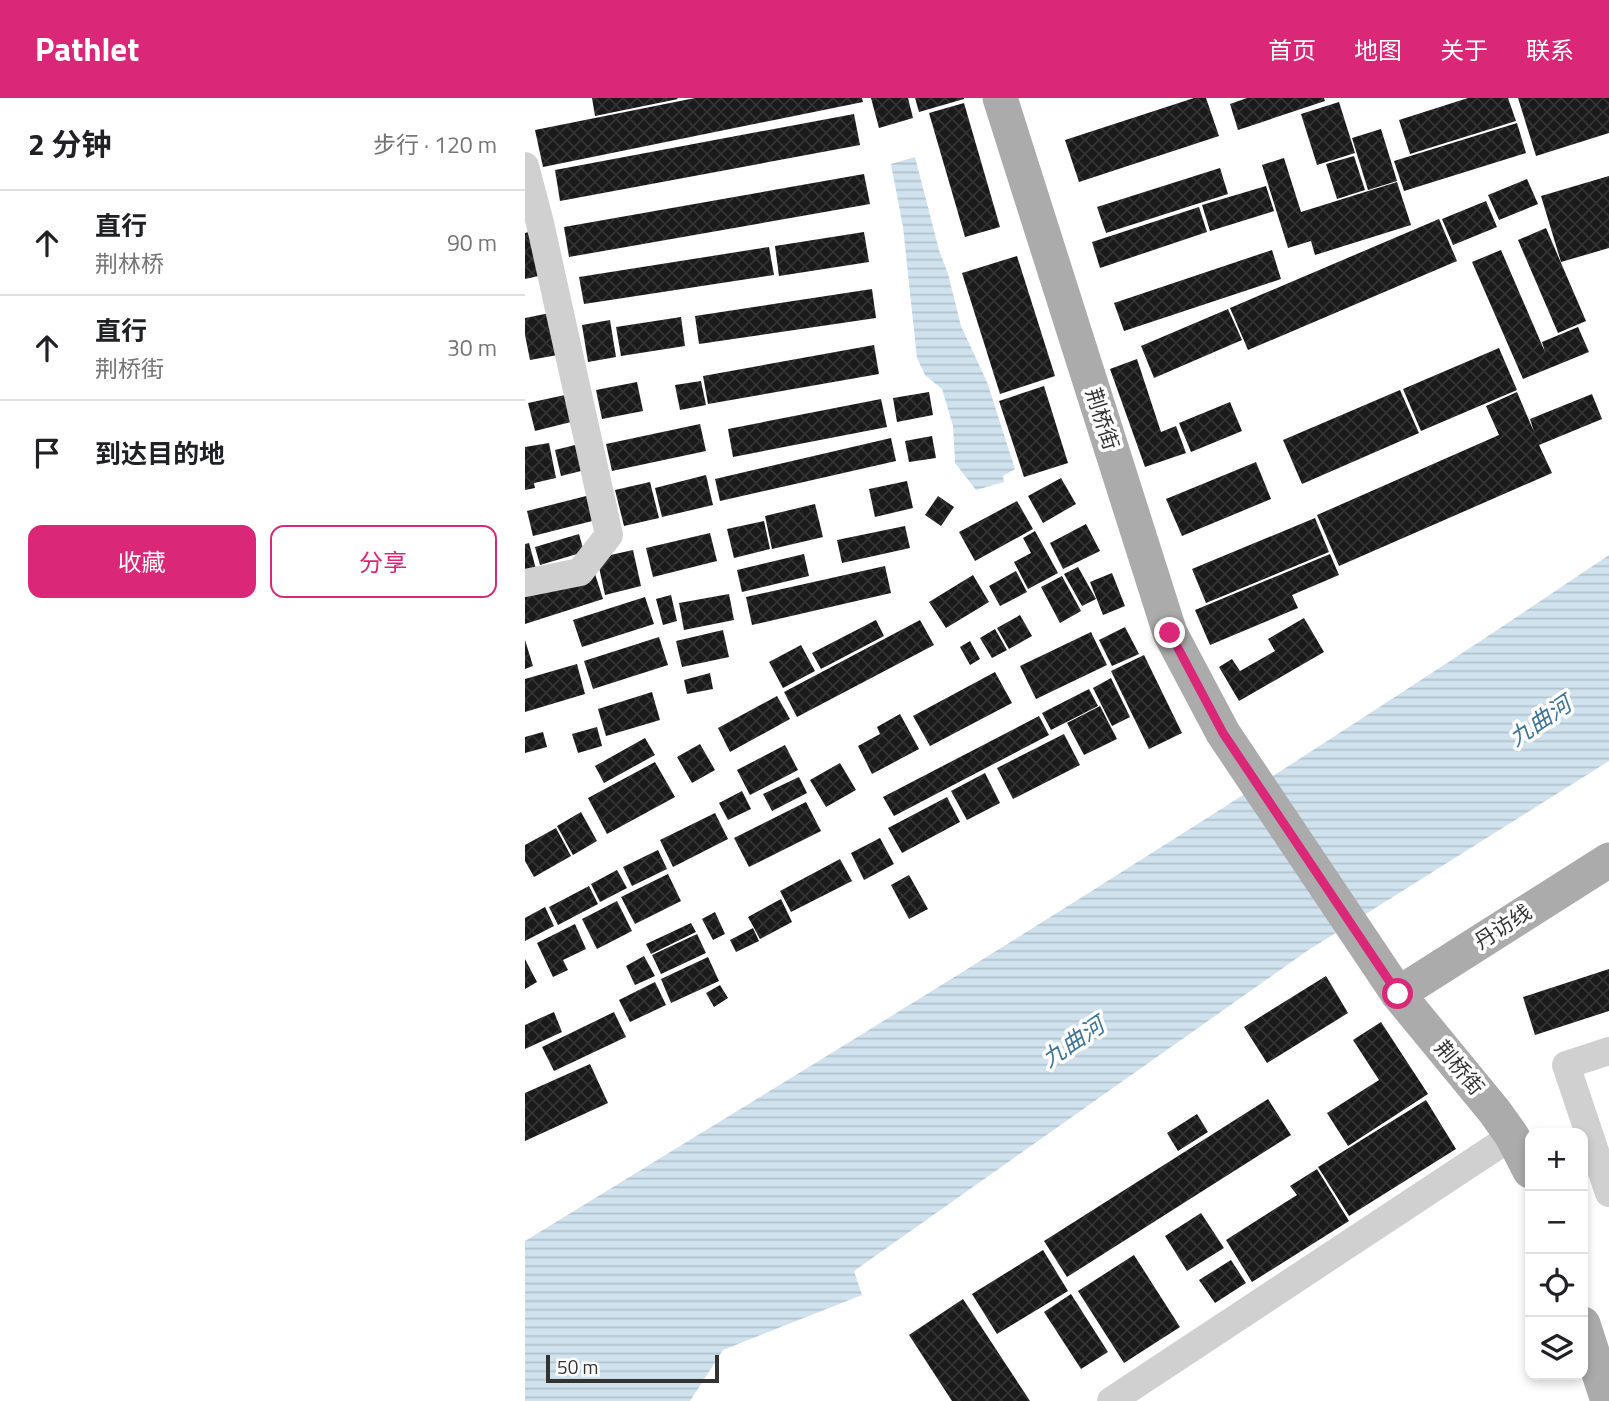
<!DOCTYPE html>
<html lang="zh">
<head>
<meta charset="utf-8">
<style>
  :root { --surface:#fff; --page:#f6f6f6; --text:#202124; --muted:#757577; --line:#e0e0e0; --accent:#db2777 }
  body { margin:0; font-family:"Titillium Web","Noto Sans SC",sans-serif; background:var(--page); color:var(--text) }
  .controls { position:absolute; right:21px; bottom:21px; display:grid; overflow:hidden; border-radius:14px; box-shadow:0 4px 10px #0003 }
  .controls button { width:63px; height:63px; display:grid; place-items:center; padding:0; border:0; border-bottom:2px solid var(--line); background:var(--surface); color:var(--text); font:35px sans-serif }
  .scale { position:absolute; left:21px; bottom:18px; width:173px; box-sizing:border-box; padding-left:7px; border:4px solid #333; border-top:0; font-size:19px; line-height:24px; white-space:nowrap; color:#333; -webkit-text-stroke:5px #fff; paint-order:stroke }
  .stop { position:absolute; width:21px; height:21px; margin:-16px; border:5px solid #db2777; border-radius:50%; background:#fff }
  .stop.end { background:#db2777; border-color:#fff; box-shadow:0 2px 7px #0008 }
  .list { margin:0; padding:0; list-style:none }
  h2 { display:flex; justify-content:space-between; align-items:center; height:91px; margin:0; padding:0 28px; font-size:30px }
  h2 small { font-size:23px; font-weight:400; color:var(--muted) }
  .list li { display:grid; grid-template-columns:46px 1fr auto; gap:21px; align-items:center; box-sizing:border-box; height:105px; padding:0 28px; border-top:2px solid var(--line) }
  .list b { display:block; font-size:26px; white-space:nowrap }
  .list p { margin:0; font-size:23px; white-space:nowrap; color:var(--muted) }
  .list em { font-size:23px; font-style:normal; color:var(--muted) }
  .actions { display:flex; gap:14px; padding:21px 28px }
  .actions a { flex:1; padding:16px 0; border:2px solid var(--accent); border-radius:14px; text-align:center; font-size:24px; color:var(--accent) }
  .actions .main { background:var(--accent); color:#fff }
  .icon { flex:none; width:38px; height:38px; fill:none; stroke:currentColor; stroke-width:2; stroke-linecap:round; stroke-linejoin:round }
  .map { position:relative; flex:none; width:1084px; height:1303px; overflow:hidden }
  header { display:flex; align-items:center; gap:42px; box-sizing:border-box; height:98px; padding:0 35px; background:var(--accent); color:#fff }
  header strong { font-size:33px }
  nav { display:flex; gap:38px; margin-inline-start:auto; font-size:24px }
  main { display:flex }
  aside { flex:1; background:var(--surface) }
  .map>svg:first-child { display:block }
  .water { fill:url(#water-rules) }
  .building { fill:url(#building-cross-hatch) }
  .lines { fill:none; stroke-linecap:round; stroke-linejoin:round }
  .minor { stroke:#d0d0d0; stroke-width:28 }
  .major { stroke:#ababab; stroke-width:35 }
  .route { stroke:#db2777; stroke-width:9 }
  .labels { text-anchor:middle; stroke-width:7; stroke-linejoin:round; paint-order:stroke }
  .street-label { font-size:21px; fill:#333; stroke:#fff }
  .water-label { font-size:23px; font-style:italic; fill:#3f7597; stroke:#fff }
</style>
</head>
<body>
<header>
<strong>Pathlet</strong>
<nav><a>首页</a><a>地图</a><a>关于</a><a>联系</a></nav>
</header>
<main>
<aside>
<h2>2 分钟<small>步行 · 120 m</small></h2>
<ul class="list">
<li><svg class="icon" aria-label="ahead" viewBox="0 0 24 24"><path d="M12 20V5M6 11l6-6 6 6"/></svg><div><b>直行</b><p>荆林桥</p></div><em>90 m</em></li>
<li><svg class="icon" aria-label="ahead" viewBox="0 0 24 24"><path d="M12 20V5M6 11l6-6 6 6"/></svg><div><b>直行</b><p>荆桥街</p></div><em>30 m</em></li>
<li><svg class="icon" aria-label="arrive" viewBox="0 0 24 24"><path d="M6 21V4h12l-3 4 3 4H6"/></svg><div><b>到达目的地</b></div></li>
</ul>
<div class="actions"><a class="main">收藏</a><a>分享</a></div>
</aside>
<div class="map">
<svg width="1084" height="1303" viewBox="0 0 1084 1303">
  <defs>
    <pattern id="water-rules" width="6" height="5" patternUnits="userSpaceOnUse" patternTransform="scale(1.75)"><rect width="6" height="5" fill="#cfe2ee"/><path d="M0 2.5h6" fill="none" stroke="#b2c2cd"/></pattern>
    <pattern id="building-cross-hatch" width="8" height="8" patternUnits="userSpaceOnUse" patternTransform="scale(1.75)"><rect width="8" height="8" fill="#1a1a1a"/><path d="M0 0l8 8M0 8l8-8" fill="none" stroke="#333"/></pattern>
  </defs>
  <rect width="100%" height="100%" fill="#fff"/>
  <g class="water">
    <polygon points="390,59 414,152 423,176 436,228 462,284 490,371 478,378 479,384 451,392 430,365 428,328 417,291 400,277 392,260 378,129 366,66"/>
    <path d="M1084,457V663L782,853L329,1173L337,1197L198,1252L165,1303H0V1143C365,920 730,696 1084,457Z"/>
  </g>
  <g class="building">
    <polygon points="67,0 152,0 153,1 70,18"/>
    <polygon points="170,0 337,0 338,4 18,69 10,32"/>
    <polygon points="346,0 383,0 388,20 354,30"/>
    <polygon points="390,0 439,0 439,1 394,14"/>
    <polygon points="669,0 681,0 694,38 554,84 540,42"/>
    <polygon points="722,0 799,0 800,3 713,32 705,6"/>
    <polygon points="943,0 983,0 991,23 885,56 874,22"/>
    <polygon points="993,0 1084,0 1084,35 1011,58"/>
    <polygon points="814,4 830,55 792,67 776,16"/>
    <polygon points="439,5 475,129 440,139 404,15"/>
    <polygon points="329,16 335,47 35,103 30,72"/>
    <polygon points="992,25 1001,55 879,93 869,63"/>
    <polygon points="856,31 872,83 843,92 827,40"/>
    <polygon points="829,58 840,92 812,101 801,66"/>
    <polygon points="759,60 776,114 872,84 886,127 790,157 786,143 763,150 737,67"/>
    <polygon points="695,70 703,96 581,135 572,109"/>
    <polygon points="339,76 345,106 44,159 39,129"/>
    <polygon points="1084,78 1084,150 1036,164 1016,98"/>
    <polygon points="1002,81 1013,106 974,122 963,97"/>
    <polygon points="741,88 749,113 685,133 677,107"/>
    <polygon points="961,103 972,129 928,147 917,121"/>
    <polygon points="674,109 682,134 575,170 567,144"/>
    <polygon points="914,121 932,163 723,252 705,210"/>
    <polygon points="1021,130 1061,223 1033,235 993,142"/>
    <polygon points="8,133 18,177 0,181 0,135"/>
    <polygon points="339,134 344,164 254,178 250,148"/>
    <polygon points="244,149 249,177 59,206 54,179"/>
    <polygon points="747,152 756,181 599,233 589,205"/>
    <polygon points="976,152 1020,254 1017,244 1053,229 1064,254 998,281 947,164"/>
    <polygon points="492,158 530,278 475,296 437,175"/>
    <polygon points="347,191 351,220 174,246 170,218"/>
    <polygon points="703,211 717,242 629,280 616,248"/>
    <polygon points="30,214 38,256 5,262 0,237 0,220"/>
    <polygon points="156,219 160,248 96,258 91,229"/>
    <polygon points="85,222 91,259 63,264 57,227"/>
    <polygon points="349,247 354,276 183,306 178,278"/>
    <polygon points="974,250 992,292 896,333 878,291"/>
    <polygon points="612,261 636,334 651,328 661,355 620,369 585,271"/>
    <polygon points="176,283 181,307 155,312 150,287"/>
    <polygon points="112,284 118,313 77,321 71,292"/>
    <polygon points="519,288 543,365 499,379 474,303"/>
    <polygon points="875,292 894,335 777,386 758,342"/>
    <polygon points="404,294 408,317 372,324 368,300"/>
    <polygon points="992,294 1009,334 1005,321 1067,296 1077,321 1014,347 1027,375 814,468 792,417 974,337 961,308"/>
    <polygon points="40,297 46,324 10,333 3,305"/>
    <polygon points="356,301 362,329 208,359 203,331"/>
    <polygon points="705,304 717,333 666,354 654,325"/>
    <polygon points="175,326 181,353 87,373 81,346"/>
    <polygon points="407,338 411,360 384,364 380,343"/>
    <polygon points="366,340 371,363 195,403 190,381"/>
    <polygon points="24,345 31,380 9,385 10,390 0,392 0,349"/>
    <polygon points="58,345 64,371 36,378 30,352"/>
    <polygon points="731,364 746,401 657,438 641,401"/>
    <polygon points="181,377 188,407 137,419 130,390"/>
    <polygon points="536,380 551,406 518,425 503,398"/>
    <polygon points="382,383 388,410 350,419 344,391"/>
    <polygon points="125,384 134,420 99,428 90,392"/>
    <polygon points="73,395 79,420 8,438 2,413"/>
    <polygon points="413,398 429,409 416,428 400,417"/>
    <polygon points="492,403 508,431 450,463 434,434"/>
    <polygon points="290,406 298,439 247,451 240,418"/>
    <polygon points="790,420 804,454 681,505 667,471"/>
    <polygon points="239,423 245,451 209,460 202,431"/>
    <polygon points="561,426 575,453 538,471 525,445"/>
    <polygon points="380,428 385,450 317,465 312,442"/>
    <polygon points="510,433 533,475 503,491 489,464 506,455 498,440"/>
    <polygon points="185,435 192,463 128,479 121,450"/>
    <polygon points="54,436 59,454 15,467 10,449"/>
    <polygon points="4,445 11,471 0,474 0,446"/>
    <polygon points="108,452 116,488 80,497 72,460"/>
    <polygon points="279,456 284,478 217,494 212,472"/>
    <polygon points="805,456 814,477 767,497 773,510 685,547 670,512"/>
    <polygon points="360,468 366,495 227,527 221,499"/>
    <polygon points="553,469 571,501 557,508 539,476"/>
    <polygon points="491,473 502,494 475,508 464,488"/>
    <polygon points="587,475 600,508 578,517 565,484"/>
    <polygon points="70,476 78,501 0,526 0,498"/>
    <polygon points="448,477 464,504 421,530 404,504"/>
    <polygon points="537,478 556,513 535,525 516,489"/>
    <polygon points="204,496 209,522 159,532 154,505"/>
    <polygon points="146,497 152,523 138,527 131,501"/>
    <polygon points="120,499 129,526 57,549 48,522"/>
    <polygon points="495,517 507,538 484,551 472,530"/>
    <polygon points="779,520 799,554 714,603 694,569 707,561 715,573 750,553 743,541"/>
    <polygon points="351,522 359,538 296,571 287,555"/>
    <polygon points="395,522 409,547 272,619 259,594"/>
    <polygon points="600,529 614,556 587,568 574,542"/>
    <polygon points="470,531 482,552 467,560 455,540"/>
    <polygon points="198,532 204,559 157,569 151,543"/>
    <polygon points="566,534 582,567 511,601 495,568"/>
    <polygon points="134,539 143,567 68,591 59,563"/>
    <polygon points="0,542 8,568 0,571"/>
    <polygon points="445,543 455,561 445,567 435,549"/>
    <polygon points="276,547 290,573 258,590 244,564"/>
    <polygon points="619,557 657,635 624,651 586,573"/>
    <polygon points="52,566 60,596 0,614 0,581"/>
    <polygon points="470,574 487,605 405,648 388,618"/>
    <polygon points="185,575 188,591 162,596 159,582"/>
    <polygon points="586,580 605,619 587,628 568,590"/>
    <polygon points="564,591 573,608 526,632 517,615"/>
    <polygon points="127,594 135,622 81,638 73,611"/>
    <polygon points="252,598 265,621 205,654 193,630"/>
    <polygon points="575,608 592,641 559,657 542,625"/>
    <polygon points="375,616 394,651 347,676 333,648 355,636 352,629"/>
    <polygon points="514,618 524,637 369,718 358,699"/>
    <polygon points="72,629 77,648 53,655 47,636"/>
    <polygon points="18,634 22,649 0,655 0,639"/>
    <polygon points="539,636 555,667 488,701 472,670"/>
    <polygon points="120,640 130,657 79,685 70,668"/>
    <polygon points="175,646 190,672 167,685 152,659"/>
    <polygon points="260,647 273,672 225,697 212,672"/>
    <polygon points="130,664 150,699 82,736 63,700"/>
    <polygon points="315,665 331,692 301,709 285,682"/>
    <polygon points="460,675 475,705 442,722 426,693"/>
    <polygon points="274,679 282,695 247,713 238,696"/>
    <polygon points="217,693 226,711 203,722 194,705"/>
    <polygon points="422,699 435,724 377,755 363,730"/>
    <polygon points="281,704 296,733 224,769 209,740"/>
    <polygon points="56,714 72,743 48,757 32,728"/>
    <polygon points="190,715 203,741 148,769 135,742"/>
    <polygon points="31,730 46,758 9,779 0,763 0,747"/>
    <polygon points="355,740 369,766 339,782 326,755"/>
    <polygon points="133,752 142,771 107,788 98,769"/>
    <polygon points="315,761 327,783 266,814 255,793"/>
    <polygon points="92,772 102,790 75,804 66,786"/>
    <polygon points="143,776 156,803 110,826 96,799"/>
    <polygon points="384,777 403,811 384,821 366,787"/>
    <polygon points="64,788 73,806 33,827 24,809"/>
    <polygon points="256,801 267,824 235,841 223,819"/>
    <polygon points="92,803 107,833 72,851 57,821"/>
    <polygon points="20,809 29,828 0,843 0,820"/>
    <polygon points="190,814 200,836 188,842 177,821"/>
    <polygon points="166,825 171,834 126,856 121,846"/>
    <polygon points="50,826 61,851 38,862 43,872 28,879 12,845"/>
    <polygon points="228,830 234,843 211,854 205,842"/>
    <polygon points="172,836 181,855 136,876 127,857"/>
    <polygon points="119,858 130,878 110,887 101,868"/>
    <polygon points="183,859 194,883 146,905 136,881"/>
    <polygon points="0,861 12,884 0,891"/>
    <polygon points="1084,871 1084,913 1010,937 998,899"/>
    <polygon points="801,878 823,915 742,965 719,929"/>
    <polygon points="130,884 141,907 105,924 94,902"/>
    <polygon points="195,887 203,900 189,909 181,895"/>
    <polygon points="29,914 37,934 0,951 0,927"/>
    <polygon points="89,914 101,939 29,973 17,949"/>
    <polygon points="856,924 903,996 823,1048 802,1015 854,982 828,942"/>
    <polygon points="65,966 83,1005 0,1043 0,995"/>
    <polygon points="743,1001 766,1037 542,1179 519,1143"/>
    <polygon points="901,1002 931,1051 824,1118 793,1069"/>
    <polygon points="672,1016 683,1034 653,1053 642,1035"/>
    <polygon points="792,1071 824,1123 727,1184 701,1142 772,1097 765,1088"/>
    <polygon points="676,1115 699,1150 662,1173 640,1138"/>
    <polygon points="518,1152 543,1193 472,1236 447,1196"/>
    <polygon points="609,1157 655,1229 599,1265 553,1193"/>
    <polygon points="706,1162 721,1185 690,1205 674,1182"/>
    <polygon points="546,1196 583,1254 556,1271 519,1214"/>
    <polygon points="438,1201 505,1303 427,1303 384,1237"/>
  </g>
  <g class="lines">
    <g class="minor">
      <polyline points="0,68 15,125 84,437 55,474 0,485"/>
      <polyline points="1084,953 1041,967 1084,1095"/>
      <polyline points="586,1303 987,1038"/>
    </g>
    <g class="major">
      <polyline points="475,0 645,535 698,635 873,896 970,1014 987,1038 1005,1073"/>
      <polyline points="873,896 1084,762"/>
      <polyline points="1058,1226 1083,1303"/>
    </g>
  </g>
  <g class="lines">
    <polyline class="route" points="645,535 698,635 873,896"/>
  </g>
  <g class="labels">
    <g class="street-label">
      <text transform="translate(577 321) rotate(72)" y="7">荆桥街</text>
      <text transform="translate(978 829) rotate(-33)" y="7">丹访线</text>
      <text transform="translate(934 970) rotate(50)" y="7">荆桥街</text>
    </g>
    <g class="water-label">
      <text transform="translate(1015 623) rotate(-34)" y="8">九曲河</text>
      <text transform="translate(548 944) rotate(-34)" y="8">九曲河</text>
    </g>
  </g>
</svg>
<div class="controls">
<button>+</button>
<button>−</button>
<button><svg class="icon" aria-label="locate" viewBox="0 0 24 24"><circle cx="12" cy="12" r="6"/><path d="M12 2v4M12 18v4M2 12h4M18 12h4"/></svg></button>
<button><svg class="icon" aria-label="layers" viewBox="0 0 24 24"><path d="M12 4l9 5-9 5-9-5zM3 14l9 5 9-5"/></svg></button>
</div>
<div class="scale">50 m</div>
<div class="stop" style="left:873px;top:896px"></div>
<div class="stop end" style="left:645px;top:535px"></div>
</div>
</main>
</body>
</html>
